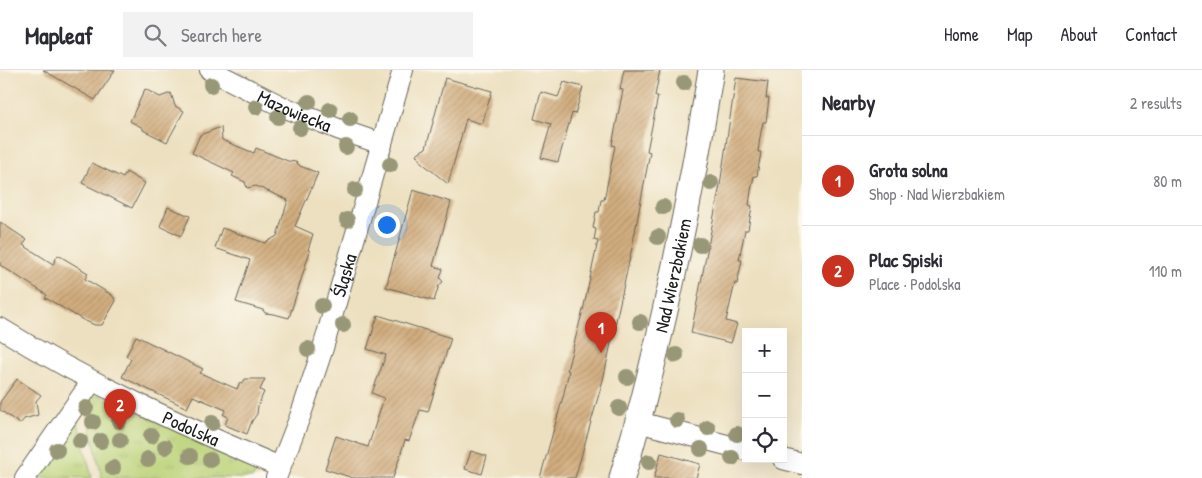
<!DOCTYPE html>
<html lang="en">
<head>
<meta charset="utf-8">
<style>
  :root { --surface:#fff; --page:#f2f2f3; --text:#2b2b33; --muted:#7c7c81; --line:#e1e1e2; --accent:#c8321e }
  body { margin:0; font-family:"Patrick Hand",sans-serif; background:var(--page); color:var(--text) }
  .controls { position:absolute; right:15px; bottom:15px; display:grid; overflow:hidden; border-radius:0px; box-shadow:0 5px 20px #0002 }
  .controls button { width:45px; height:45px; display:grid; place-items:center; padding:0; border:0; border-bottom:1px solid var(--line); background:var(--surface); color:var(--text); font:25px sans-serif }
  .you { position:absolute; left:386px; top:154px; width:18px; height:18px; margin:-12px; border:4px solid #fff; border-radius:50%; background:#1a73e8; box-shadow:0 0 0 8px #1a73e833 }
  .badge { display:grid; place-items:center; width:32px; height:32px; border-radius:50%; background:var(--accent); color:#fff; font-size:16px; font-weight:700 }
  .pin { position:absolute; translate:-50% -41px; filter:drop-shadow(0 1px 2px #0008) }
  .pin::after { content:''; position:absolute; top:26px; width:18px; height:15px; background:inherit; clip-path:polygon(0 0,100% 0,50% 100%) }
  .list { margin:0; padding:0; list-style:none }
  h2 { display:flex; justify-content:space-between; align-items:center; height:65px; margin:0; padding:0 20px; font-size:21px }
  h2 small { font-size:16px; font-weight:400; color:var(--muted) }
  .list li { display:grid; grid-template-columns:32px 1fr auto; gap:15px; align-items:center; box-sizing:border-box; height:90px; padding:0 20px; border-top:1px solid var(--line) }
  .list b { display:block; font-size:19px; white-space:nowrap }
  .list p { margin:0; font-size:16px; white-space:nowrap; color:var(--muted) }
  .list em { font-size:16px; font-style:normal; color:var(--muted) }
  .icon { flex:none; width:28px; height:28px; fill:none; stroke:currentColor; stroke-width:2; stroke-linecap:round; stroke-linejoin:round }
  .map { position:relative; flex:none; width:802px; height:408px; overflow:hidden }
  header { display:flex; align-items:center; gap:30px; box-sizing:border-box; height:70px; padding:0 25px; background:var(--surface); border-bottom:1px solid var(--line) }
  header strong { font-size:24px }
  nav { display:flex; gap:28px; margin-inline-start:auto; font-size:18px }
  .search { width:350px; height:45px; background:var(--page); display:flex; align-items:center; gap:12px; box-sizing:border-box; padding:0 18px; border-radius:0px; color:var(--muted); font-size:19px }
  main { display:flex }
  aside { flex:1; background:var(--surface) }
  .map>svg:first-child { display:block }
  .grass { fill:url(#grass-tufts); stroke:#6b7749 }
  .building { fill:url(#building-hatch) }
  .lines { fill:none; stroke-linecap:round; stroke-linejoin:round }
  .minor-casing { stroke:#656155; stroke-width:22 }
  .tertiary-casing { stroke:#656155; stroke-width:27 }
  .minor { stroke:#fff; stroke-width:20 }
  .tertiary { stroke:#fff; stroke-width:25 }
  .tree { fill:#989777 }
  .labels { text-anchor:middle; stroke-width:5; stroke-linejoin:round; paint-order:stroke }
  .street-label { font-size:19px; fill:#1c1c1c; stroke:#fbf7ec }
</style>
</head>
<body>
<header>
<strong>Mapleaf</strong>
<div class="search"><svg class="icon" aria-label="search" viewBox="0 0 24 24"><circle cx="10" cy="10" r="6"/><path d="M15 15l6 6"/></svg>Search here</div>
<nav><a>Home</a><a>Map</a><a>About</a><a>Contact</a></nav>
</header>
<main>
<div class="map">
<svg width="802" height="408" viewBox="0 0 802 408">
  <defs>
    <pattern id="grass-tufts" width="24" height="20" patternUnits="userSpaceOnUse" patternTransform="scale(1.25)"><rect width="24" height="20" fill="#bad276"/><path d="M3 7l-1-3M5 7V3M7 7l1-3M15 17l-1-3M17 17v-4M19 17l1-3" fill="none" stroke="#9fb466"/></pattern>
    <pattern id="building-hatch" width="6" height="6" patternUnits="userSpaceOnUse" patternTransform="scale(1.25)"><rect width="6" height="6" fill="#d1ad7f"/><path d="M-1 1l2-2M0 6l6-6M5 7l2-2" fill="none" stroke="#b3946d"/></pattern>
  </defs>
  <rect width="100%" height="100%" fill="#fbf7ec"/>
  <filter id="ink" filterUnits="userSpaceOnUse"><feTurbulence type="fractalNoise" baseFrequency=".02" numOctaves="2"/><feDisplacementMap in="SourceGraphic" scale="10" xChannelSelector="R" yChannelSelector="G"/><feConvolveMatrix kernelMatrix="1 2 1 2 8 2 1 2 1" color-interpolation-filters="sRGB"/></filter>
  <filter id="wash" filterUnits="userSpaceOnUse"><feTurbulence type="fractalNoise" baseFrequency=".0096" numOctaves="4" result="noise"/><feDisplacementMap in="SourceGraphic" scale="20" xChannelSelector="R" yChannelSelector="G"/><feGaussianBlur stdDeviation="1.12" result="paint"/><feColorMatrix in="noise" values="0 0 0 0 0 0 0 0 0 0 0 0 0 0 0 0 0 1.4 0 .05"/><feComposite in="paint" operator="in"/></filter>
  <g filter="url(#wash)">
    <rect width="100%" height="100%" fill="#ede0c0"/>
    <g class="grass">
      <polygon points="99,325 258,397 253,408 102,408 85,333 94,326"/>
      <polygon points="76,345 92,408 34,408"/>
    </g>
    <g id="blocks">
      <g class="building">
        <polygon points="43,0 115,0 95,30"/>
        <polygon points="624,0 660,0 655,26 658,26 647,81 650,82 632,178 603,310 575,408 540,408 563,327 569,301 567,300 584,236 598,171 594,170 596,159 593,158 596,142 599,142 601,130 604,130 615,76 612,75 623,20 620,19"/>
        <polygon points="445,8 492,21 482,54 466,49 448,114 421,92 416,84 426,78"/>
        <polygon points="736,8 768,12 766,28 769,28 766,52 763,52 760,67 758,82 761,82 757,106 754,106 751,121 749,135 752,136 748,160 745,160 739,190 742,190 737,214 735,213 726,251 737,254 731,273 691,263 720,115"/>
        <polygon points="564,12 583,17 575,44 572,43 558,92 541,88 551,54 534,49 541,22 558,27"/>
        <polygon points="145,19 160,27 171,23 175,36 184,41 167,72 143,60 143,58 130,51"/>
        <polygon points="221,57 222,70 254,83 256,78 288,91 296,92 300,96 318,103 295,156 313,164 308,180 310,181 289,248 274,244 265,243 263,240 236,232 250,190 215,178 222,158 265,173 277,166 288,130 256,116 247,118 245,112 232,106 234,103 192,83 200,65"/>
        <polygon points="92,93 123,108 126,102 145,113 132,138 82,113"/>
        <polygon points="413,120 451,132 433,196 443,199 440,208 443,212 439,215 434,231 386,217"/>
        <polygon points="168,137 190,146 181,166 160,156"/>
        <polygon points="0,152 27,170 23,175 53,194 58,185 88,203 85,209 112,225 116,231 102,255 95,255 83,250 53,232 45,228 47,225 0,195"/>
        <polygon points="378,245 451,268 428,342 420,340 409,371 405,370 393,408 353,408 325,399 336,366 368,377 384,328 372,323 386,285 367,279"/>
        <polygon points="136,266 203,299 200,303 237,319 240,312 243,313 245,309 265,309 260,320 264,322 258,336 257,344 252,351 247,364 225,355 228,347 223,344 226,340 193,326 187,338 122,307 131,289 126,286"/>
        <polygon points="17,309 41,325 36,331 38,345 24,349 20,354 0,340 0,332"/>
        <polygon points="471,381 487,386 482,404 465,399"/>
        <polygon points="661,383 700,394 696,408 654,408"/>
      </g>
    </g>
  </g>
  <g filter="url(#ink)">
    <use href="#blocks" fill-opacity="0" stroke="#656155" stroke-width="1"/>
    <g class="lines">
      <defs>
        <g id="minor">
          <path id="s1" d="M210,0L281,36L338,59L382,74"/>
          <path id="s2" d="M0,258C90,314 183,356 280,397"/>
          <polyline points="638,352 746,380"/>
          <polyline points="783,389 802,394"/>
          <polyline points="25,408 92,311"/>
          <path id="s3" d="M276,408L301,344L323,278L403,0"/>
        </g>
        <g id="tertiary">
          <path id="s4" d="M622,408C661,275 689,137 711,0"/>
        </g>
      </defs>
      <use href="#minor" class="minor-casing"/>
      <use href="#tertiary" class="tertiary-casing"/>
      <use href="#minor" class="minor"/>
      <use href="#tertiary" class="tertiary"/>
    </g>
    <g class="tree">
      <circle cx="684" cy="13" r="8"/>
      <circle cx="211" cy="15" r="8"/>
      <circle cx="309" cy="32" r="8"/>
      <circle cx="256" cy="37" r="8"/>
      <circle cx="330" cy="40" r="8"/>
      <circle cx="278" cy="47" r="8"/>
      <circle cx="350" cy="49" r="8"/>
      <circle cx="300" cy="58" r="8"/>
      <circle cx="346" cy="77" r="8"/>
      <circle cx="390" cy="95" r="8"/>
      <circle cx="711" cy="113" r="8"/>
      <circle cx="355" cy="120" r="8"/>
      <circle cx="663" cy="137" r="8"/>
      <circle cx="347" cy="150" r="8"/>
      <circle cx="658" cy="167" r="8"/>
      <circle cx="700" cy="175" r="8"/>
      <circle cx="322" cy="236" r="8"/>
      <circle cx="640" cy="252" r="8"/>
      <circle cx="343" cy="255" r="8"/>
      <circle cx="308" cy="279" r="8"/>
      <circle cx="676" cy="285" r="8"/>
      <circle cx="627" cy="307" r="8"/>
      <circle cx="86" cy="338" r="8"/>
      <circle cx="619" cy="338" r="8"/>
      <circle cx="677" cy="350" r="8"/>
      <circle cx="119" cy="351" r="8"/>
      <circle cx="93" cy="352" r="8"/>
      <circle cx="212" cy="353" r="8"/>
      <circle cx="708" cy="358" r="8"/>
      <circle cx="737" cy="364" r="8"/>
      <circle cx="151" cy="366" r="8"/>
      <circle cx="120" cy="370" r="8"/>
      <circle cx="80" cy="371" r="8"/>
      <circle cx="101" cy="371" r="8"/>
      <circle cx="165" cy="377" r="8"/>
      <circle cx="701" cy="379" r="8"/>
      <circle cx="57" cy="380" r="8"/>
      <circle cx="190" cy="386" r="8"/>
      <circle cx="732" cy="388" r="8"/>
      <circle cx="148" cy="389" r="8"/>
      <circle cx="210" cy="390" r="8"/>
      <circle cx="649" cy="392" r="8"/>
      <circle cx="113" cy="398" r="8"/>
    </g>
  </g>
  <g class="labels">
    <g class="street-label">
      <text dy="7" stroke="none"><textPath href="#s1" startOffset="94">Mazowiecka</textPath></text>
      <text dy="7" stroke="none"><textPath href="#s4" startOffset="209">Nad Wierzbakiem</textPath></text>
      <text dy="7" stroke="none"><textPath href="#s3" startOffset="214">Śląska</textPath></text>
      <text dy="7" stroke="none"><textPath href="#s2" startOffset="216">Podolska</textPath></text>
    </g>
  </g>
</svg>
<div class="controls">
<button>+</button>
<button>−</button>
<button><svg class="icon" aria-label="locate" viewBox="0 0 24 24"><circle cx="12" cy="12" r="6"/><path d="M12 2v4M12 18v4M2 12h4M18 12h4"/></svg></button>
</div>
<div class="you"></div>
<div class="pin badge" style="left:601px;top:283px">1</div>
<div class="pin badge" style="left:120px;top:360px">2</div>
</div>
<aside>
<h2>Nearby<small>2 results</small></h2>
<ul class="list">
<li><span class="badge">1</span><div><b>Grota solna</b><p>Shop · Nad Wierzbakiem</p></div><em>80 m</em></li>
<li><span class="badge">2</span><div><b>Plac Spiski</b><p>Place · Podolska</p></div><em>110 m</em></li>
</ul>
</aside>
</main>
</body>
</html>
